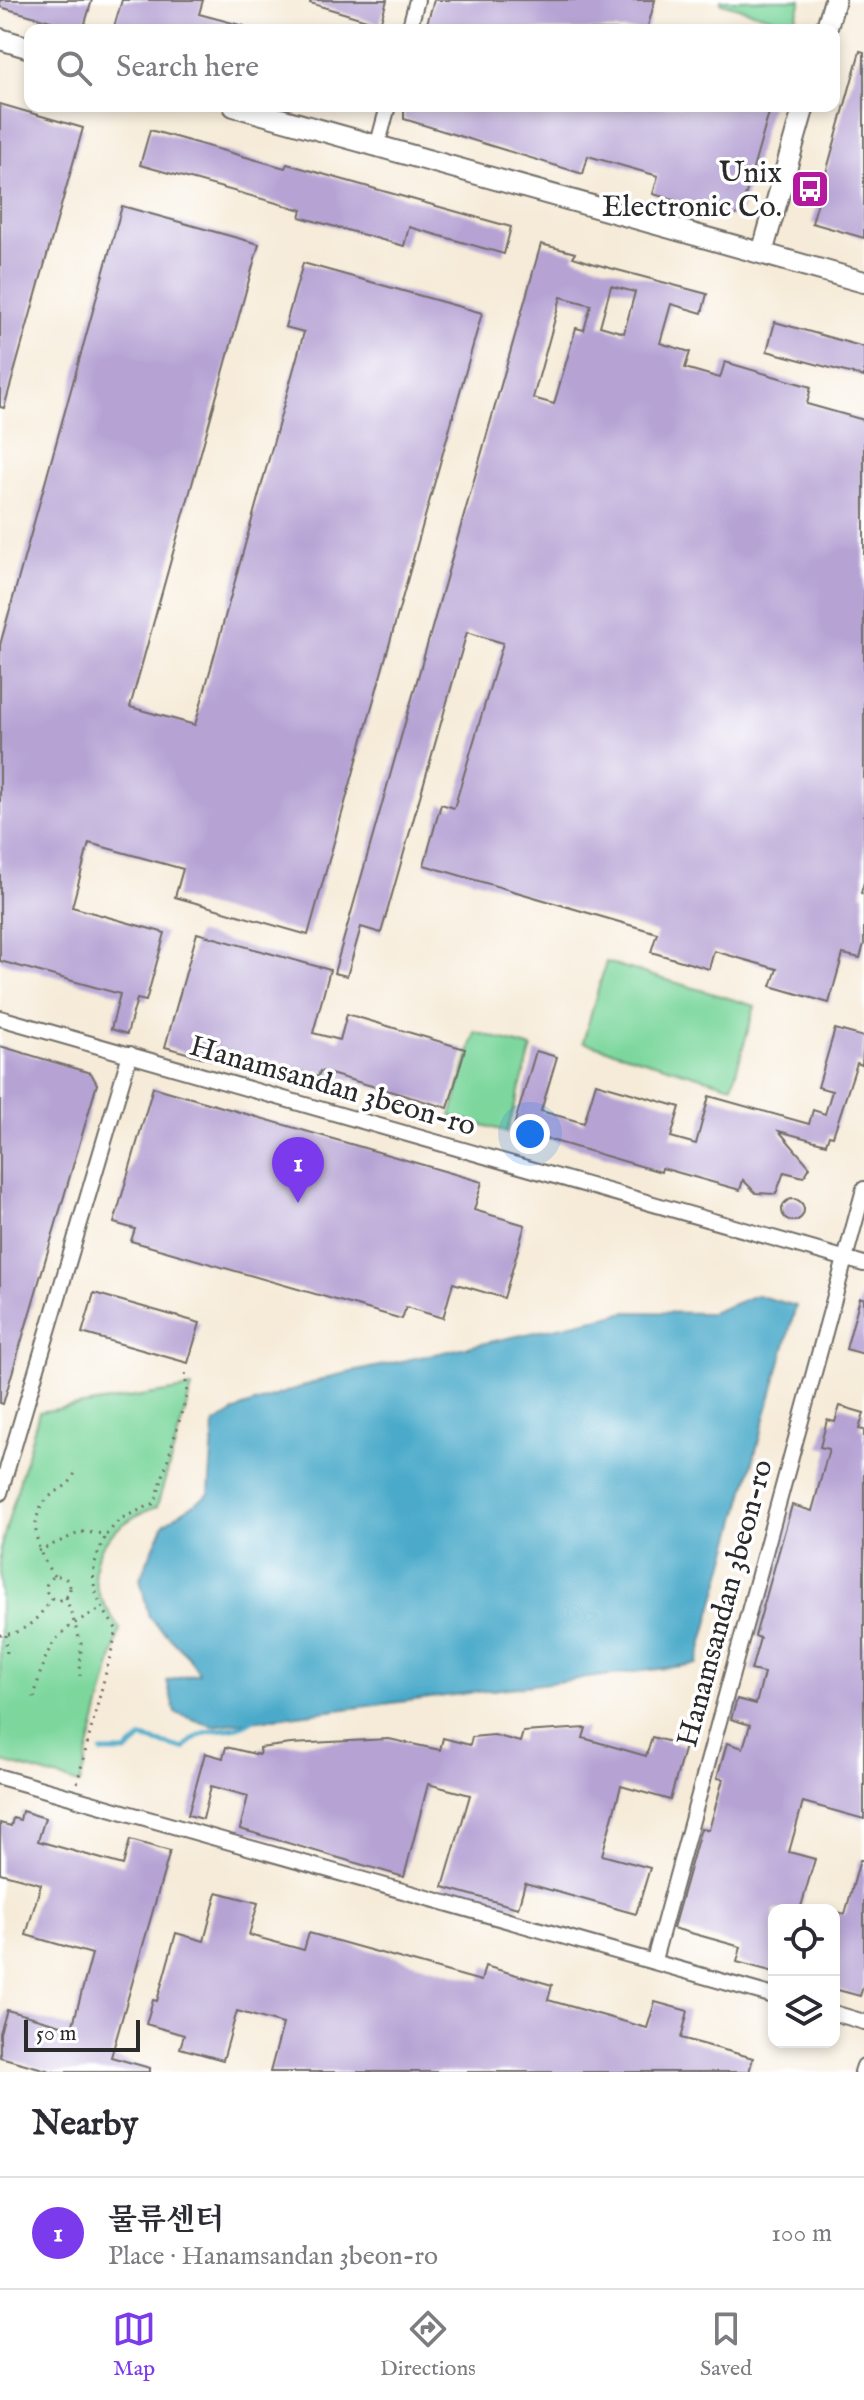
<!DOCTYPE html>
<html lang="en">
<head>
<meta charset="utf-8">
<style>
  :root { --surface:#fff; --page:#f7f7f7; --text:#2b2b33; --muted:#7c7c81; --line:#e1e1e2; --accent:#7c3aed }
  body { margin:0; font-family:"IM FELL English","Noto Serif KR",serif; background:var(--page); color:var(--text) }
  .controls { position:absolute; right:24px; bottom:24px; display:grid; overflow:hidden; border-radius:16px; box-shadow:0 4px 12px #0003 }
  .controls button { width:72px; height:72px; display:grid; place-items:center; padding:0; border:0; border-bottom:2px solid var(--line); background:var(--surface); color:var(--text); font:40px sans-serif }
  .scale { position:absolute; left:24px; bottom:20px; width:116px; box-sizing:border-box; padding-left:8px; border:4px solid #2b2b2b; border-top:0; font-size:22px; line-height:28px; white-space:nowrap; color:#2b2b2b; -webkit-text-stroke:6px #fff; paint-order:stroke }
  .you { position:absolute; left:530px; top:1134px; width:28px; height:28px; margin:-20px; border:6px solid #fff; border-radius:50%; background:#1a73e8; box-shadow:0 0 0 12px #1a73e833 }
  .badge { display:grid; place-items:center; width:52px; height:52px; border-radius:50%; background:var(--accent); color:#fff; font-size:26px; font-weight:700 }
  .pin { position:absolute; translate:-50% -66px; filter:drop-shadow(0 2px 4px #0008) }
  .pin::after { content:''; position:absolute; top:42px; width:28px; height:24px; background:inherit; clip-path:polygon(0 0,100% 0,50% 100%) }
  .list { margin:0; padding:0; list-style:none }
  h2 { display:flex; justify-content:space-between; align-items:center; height:104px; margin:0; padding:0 32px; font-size:34px }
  h2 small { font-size:26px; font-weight:400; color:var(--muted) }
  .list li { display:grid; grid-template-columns:52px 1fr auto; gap:24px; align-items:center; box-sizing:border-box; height:112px; padding:0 32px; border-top:2px solid var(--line) }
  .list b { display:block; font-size:30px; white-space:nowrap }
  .list p { margin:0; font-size:26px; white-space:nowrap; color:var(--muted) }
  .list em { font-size:26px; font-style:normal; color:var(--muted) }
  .icon { flex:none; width:44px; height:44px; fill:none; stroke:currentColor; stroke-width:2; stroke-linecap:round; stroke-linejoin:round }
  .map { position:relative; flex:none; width:864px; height:2072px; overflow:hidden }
  .search { position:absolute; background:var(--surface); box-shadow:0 4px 12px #0003; left:24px; right:24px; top:24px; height:88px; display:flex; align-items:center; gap:20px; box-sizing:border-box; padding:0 28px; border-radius:16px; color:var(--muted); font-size:30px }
  .sheet { height:216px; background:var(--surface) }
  nav { display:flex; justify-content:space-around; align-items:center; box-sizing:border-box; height:112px; border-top:2px solid var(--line); background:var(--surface); font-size:22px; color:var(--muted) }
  nav a { display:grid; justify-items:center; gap:4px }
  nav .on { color:var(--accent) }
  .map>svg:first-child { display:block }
  .green { fill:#7dd79d; stroke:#548164; stroke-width:2 }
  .water { fill:#4baaca; stroke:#3b6a7a; stroke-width:2 }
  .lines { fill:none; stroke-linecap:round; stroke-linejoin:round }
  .stream { stroke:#4baaca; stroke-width:5 }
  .building { fill:#b6a3d4; fill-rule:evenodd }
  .street-casing { stroke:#726e68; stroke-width:18 }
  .secondary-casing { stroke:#726e68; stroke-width:24 }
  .path { stroke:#726e68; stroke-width:3; stroke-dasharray:2 6; stroke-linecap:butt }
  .street { stroke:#fff; stroke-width:14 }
  .secondary { stroke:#fff; stroke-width:20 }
  .labels { text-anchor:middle; stroke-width:7; stroke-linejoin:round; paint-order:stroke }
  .poi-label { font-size:30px; fill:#2b2b2b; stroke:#fff; text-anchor:end }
  .street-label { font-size:30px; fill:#2b2b2b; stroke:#fff }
</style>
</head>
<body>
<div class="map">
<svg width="864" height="2072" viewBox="0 0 864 2072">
  <rect width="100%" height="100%" fill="#fff"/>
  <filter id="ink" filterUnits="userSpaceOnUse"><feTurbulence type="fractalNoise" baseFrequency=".0125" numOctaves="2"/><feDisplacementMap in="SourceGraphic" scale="16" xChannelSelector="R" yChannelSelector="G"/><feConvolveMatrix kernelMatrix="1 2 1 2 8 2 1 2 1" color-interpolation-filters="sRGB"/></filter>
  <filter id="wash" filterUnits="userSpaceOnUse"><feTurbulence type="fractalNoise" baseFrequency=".006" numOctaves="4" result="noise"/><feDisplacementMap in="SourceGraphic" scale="32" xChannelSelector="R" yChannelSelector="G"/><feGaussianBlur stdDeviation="1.8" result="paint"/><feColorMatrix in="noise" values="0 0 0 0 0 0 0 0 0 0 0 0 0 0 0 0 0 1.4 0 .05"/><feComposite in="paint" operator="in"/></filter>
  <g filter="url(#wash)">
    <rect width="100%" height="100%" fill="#f6ebd8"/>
    <g class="green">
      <polygon points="721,0 801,0 794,24 721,3"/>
      <polygon points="606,962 755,1006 732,1086 583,1042"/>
      <polygon points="475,1032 532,1048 507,1132 451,1116"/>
      <path d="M192,1388L157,1507C125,1517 87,1546 96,1584C100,1601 111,1615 120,1629L80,1784L0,1761V1550L39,1412Z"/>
    </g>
    <polygon class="water" points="756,1295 796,1306 697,1664 212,1726 175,1713 167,1681 199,1673 188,1656 149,1617 140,1578 164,1524 209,1494 214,1424 243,1407 333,1376 627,1312 711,1313"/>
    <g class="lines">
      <path class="stream" d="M102,1752H126L142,1738L184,1749C210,1717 226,1740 255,1718"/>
    </g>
    <g id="blocks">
      <g class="building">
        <polygon points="0,0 92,0 83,30 0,7"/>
        <polygon points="122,0 203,0 199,14 244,26 243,30 113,30"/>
        <polygon points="311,0 387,0 380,24 310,3"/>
        <polygon points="434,0 655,0 647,30 425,30"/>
        <polygon points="860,51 864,52 864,238 812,223"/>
        <polygon points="0,104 83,128 4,408 0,407"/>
        <polygon points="404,106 771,106 741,211 734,217 653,194 658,176 588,156 583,174 404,119"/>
        <polygon points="150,130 285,168 287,164 511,227 504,254 409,227 404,246 300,217 302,210 140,165"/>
        <polygon points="122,206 259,244 130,707 195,725 304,332 285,327 303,263 482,313 308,935 175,897 183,869 89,843 72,907 165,933 146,1001 137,999 127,1034 111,1029 120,994 0,961 0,645"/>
        <path d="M541,244L575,253L573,257L595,264L707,294L702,313L671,304L660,343L690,352L685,368L720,378L725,362L811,387L807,404L864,420V882L861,893L864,894V944L860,958L843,954L829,1003L771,986L777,969L714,951L709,969L651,952L657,933L424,865L441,804L454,808L503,643L467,632L381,933L361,927L347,976L334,973ZM611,286L635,292L624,333L600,326ZM561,297L591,305L584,330L576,328L554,404L533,398Z"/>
        <polygon points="775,322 864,347 864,377 767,351"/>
        <polygon points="197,933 330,970 313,1033 340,1040 347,1014 465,1049 448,1108 320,1071 318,1077 302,1072 299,1084 165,1047"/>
        <polygon points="835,1029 864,1037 862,1065 857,1063 833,1136 829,1135 826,1144 779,1131 810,1167 804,1177 784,1172 776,1194 756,1193 743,1180 740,1190 662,1168 661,1172 513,1129 536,1051 557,1057 541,1111 584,1123 596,1083 680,1107 671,1137 696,1144 709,1096 809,1124 813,1110 825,1114 832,1091 818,1087"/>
        <polygon points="0,1046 91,1073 97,1084 3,1404 0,1403"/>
        <polygon points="153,1087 482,1182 474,1210 525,1225 504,1298 453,1283 443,1318 406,1307 402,1319 131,1241 135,1229 114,1223"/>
        <circle cx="793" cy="1210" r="11"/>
        <polygon points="94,1293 200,1323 188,1363 82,1333"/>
        <polygon points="860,1298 864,1298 864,1354 846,1349"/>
        <polygon points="840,1406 864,1413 859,1429 864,1430 864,1819 803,1802 789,1852 815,1859 800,1910 774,1910 774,1972 737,1962 741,1947 673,1928 701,1828 709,1830 723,1779 717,1778 727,1743 743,1748 750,1725 731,1719 737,1699 756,1704 764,1673 751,1670 760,1638 755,1636 792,1505 812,1511 829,1449 820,1447 827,1420 835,1422"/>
        <polygon points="586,1728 583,1738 646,1756 652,1737 685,1746 670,1800 621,1786 602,1855 650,1868 636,1914 525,1883 518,1908 443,1887 470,1795 428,1784 404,1877 240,1829 248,1796 211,1786 203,1819 188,1815 205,1753 223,1758 226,1747 259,1755 260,1748 291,1744 389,1739 440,1750 443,1738 470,1745 472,1737 494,1735 520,1742 523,1732"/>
        <polygon points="22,1811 45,1818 38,1841 123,1865 130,1840 170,1851 111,2057 150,2068 150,2072 54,2072 0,2057 0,2033 7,2010 72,2028 92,1954 26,1935 41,1884 0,1873 0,1823 11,1826 13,1818 20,1820"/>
        <polygon points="860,1860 864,1860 864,1984 860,1996 834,1989 834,1911 845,1914"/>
        <polygon points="217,1892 258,1903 249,1935 304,1950 309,1933 481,1981 485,1966 552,1985 548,2000 647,2028 655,2002 688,2011 681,2038 753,2058 749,2072 270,2072 283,2024 237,2011 223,2060 180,2048 184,2035 146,2024 153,2000 157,2001 176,1933 204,1941"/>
      </g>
    </g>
  </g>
  <g filter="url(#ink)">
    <use href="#blocks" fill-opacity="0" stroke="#726e68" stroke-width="2"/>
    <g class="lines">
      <defs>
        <g id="street">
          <polyline points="409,30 417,0"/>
          <polyline points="377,147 388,106"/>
          <polyline points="0,1018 864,1264"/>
          <polyline points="0,1493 130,1054"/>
          <polyline points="0,1777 774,1996"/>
          <polyline points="654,1960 864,1189"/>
          <polyline points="834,2013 864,2022"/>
          <polyline points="862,2072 864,2066"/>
        </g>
        <g id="secondary">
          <polyline points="826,30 835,0"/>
          <polyline points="0,39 30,48"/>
          <polyline points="234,106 864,282"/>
          <polyline points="762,253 804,106"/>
        </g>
      </defs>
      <use href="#street" class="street-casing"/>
      <use href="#secondary" class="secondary-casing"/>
      <g class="path">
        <polyline points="38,1551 81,1532 107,1534 120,1519 155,1503 187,1394 185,1371"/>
        <circle cx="58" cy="1588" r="12"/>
        <path d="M54,1576C37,1554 24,1515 53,1494C64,1486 71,1485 75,1472"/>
        <polyline points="66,1597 81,1644 80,1676"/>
        <path d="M0,1635C25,1634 39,1618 51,1599"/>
        <polyline points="6,1635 7,1656"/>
        <path d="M34,1698C46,1646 52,1632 103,1608"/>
        <path d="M77,1783L117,1630C91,1594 85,1574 107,1534"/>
      </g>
      <use href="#street" class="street"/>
      <use href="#secondary" class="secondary"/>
    </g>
  </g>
  <defs>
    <symbol id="bus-square" viewBox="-11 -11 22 22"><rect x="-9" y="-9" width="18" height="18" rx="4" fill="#b5179e" stroke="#fff"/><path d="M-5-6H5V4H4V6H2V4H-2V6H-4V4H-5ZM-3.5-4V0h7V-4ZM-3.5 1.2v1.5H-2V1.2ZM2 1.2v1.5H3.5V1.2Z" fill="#fff"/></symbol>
  </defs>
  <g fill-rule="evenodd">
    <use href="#bus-square" x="788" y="167" width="44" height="44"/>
  </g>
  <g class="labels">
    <g class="poi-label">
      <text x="782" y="182">Unix<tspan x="782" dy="34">Electronic Co.</tspan></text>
    </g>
    <g class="street-label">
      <text transform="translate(333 1085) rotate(16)" y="10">Hanamsandan 3beon-ro</text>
      <text transform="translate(724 1603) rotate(-75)" y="10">Hanamsandan 3beon-ro</text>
    </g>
  </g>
</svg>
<div class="controls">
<button><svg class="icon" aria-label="locate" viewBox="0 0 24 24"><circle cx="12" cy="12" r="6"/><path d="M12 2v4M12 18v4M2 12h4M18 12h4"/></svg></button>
<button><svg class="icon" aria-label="layers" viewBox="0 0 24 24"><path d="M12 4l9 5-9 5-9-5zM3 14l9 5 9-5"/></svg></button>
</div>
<div class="scale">50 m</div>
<div class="you"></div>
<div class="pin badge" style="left:298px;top:1203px">1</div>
<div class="search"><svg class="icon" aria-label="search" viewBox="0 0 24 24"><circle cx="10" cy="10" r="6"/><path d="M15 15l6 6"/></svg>Search here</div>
</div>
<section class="sheet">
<h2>Nearby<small></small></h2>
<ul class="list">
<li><span class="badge">1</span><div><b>물류센터</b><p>Place · Hanamsandan 3beon-ro</p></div><em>100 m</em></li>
</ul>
</section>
<nav>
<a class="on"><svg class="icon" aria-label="map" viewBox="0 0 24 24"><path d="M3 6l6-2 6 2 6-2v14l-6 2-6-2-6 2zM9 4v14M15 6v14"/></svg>Map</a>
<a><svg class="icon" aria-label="directions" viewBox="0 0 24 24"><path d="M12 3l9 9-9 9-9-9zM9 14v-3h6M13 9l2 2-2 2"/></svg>Directions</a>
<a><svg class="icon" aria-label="saved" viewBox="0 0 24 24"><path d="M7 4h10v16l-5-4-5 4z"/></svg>Saved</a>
</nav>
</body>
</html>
